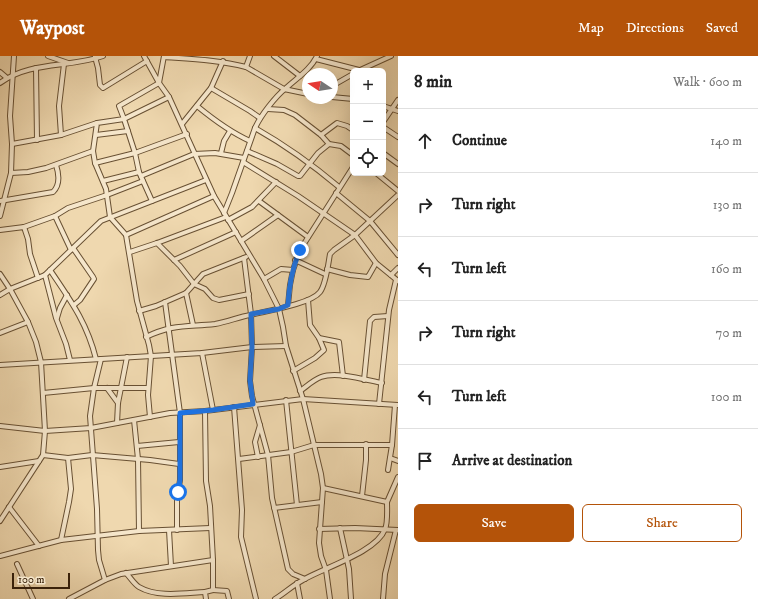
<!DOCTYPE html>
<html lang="en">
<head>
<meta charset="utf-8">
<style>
  :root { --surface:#fff; --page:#f2f2f2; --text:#222; --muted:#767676; --line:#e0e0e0; --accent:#b45309 }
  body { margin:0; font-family:"IM FELL DW Pica",serif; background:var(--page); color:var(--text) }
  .controls { position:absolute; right:12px; top:12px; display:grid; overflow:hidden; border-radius:6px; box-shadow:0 4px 16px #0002 }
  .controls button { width:36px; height:36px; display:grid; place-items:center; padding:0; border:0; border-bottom:1px solid var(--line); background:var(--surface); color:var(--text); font:20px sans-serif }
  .compass { position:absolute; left:302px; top:12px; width:36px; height:36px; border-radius:50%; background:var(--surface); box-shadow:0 4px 16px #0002; rotate:282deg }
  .scale { position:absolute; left:12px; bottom:10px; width:58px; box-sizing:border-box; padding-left:4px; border:2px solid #3b220a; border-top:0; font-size:11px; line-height:14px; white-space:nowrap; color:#3b220a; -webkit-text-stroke:3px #f5e6cb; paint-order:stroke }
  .stop { position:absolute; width:12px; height:12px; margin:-9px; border:3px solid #1a73e8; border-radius:50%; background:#fff }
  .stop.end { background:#1a73e8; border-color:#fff; box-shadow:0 1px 4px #0008 }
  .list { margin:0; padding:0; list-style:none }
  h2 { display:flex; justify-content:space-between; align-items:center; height:52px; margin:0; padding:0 16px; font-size:17px }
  h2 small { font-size:13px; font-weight:400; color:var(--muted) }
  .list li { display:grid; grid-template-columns:26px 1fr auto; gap:12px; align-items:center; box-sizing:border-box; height:64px; padding:0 16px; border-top:1px solid var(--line) }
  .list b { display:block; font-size:15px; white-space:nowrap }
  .list em { font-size:13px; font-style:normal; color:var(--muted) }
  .actions { display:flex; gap:8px; padding:12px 16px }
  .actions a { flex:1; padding:9px 0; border:1px solid var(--accent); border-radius:6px; text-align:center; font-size:14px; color:var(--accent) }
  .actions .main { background:var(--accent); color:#fff }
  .icon { flex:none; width:22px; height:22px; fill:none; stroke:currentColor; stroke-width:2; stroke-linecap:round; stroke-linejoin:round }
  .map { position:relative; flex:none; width:398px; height:543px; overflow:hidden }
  header { display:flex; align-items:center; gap:24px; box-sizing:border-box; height:56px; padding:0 20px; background:var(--accent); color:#fff }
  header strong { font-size:19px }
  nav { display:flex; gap:22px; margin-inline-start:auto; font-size:14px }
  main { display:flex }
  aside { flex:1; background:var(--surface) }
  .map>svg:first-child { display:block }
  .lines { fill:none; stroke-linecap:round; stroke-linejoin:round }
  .minor-casing { stroke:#685033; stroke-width:6 }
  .minor { stroke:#f5e6cb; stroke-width:4 }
  .route { stroke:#1a73e8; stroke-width:5 }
</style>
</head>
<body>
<header>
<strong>Waypost</strong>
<nav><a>Map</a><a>Directions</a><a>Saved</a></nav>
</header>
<main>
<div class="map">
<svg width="398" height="543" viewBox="0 0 398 543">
  <rect width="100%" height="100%" fill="#efd8af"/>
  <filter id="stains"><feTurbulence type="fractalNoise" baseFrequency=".005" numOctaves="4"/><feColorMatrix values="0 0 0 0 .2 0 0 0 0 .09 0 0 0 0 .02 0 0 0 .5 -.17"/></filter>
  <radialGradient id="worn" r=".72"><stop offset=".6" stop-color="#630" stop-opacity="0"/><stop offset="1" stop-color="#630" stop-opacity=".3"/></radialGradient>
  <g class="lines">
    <defs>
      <g id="minor">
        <polyline points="48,0 68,7"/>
        <polyline points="144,0 159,27 169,41 214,140 264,223 279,253 283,271 286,290 303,343 321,418 323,432 319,487 321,500 326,514 330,543"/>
        <polyline points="274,0 300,20"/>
        <polyline points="95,1 98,12 100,29 103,32 147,5"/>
        <path d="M164,1C192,3 219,4 246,11L284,33L308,38"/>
        <polyline points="316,3 359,14"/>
        <polyline points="246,11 250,0"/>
        <polyline points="36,12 37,84"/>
        <polyline points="358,15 391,0"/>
        <polyline points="0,16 7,22"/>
        <path d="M0,27C30,5 69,12 103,0"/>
        <polyline points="332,30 353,18"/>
        <polyline points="211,32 250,55 260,62"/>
        <polyline points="332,41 353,43"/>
        <path d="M197,50C214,64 230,76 250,85"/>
        <polyline points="383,50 398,55"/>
        <polyline points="268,53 284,54 295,59 321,79 329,88 341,90 353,99"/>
        <polyline points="383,66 398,44"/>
        <polyline points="182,68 211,32 223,5"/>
        <polyline points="383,71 398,81"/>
        <path d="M255,72C285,89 313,109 339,131"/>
        <polyline points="61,79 59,50 64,8"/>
        <polyline points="96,79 128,75"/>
        <polyline points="321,79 337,67 347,70 353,74"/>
        <polyline points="12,88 61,79 97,67"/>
        <polyline points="93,95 95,107 106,133 110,161 126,179 214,140"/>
        <polyline points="247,95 277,108 298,120 300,120 318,97 329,88"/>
        <polyline points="221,97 224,85 230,75"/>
        <polyline points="383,97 398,108"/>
        <polyline points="243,106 298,140 355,179 376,207 398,225"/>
        <polyline points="95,107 135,97 187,78"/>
        <polyline points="11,117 28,116 46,112 93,95 97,67 124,63 119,50 159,27 164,0"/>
        <polyline points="376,117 398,135"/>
        <polyline points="141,120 194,98 215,97 244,102"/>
        <polyline points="103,125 139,116"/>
        <polyline points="336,137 370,165 398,199"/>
        <path d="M0,145L53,136C60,129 59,118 56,109"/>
        <polyline points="152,145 139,116 135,97 124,63 169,41"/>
        <polyline points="259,145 308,181"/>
        <path d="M224,157L232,137L255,72C261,59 275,41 286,32C297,22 311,13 317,0"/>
        <polyline points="0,160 11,117 12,88 10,60 14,0"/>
        <polyline points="55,160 71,194"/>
        <polyline points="228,164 252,151 276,126"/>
        <polyline points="24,171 55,160 68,152 107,139 143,125"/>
        <polyline points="0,174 24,171 28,183 30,198 38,222"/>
        <polyline points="126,179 137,245 149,289 151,300 148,339 150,361"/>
        <polyline points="241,185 278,159"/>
        <polyline points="157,187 180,210 194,228 205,233 213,242 219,244 249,238"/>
        <polyline points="73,192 93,221 94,223 80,244 74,249"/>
        <polyline points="130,196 157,187 226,161"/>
        <polyline points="244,202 251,258 252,291 250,325 252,340 268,399 272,442 288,513 293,518 305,523"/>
        <polyline points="174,204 236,176"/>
        <polyline points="295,204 325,218"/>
        <polyline points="327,213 350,219 368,221 376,207"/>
        <path d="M50,214C71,245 87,267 96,303"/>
        <polyline points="0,218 10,233 28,266 36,286 41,306 45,375 43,399 0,465"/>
        <polyline points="45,219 56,262 66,288 70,304"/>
        <polyline points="391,219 398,212"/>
        <polyline points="264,223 281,213 293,214"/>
        <polyline points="186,237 193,269"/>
        <polyline points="0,239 10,233 45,219 101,165 206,124"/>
        <polyline points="165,246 180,357 180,424 177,443 177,474"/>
        <polyline points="288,249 290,229 293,214 300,194 353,111"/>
        <polyline points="139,255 156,250 186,237 203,218 246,201"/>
        <polyline points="57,262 60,252 67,239"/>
        <polyline points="0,277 28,266"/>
        <path d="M146,281C172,268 188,271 215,268C227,266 239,261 250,259C266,255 311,248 320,236C326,228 328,209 330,198L334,194L355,179L398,139"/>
        <polyline points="319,282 339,286 343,320"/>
        <polyline points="202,297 213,354"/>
        <polyline points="101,303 94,332 90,360 97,453 98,494 99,504 105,524"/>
        <polyline points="0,309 202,297 252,291 286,290"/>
        <polyline points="293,315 315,302 324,294 319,282 310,269 308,244"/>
        <polyline points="364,324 370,265 374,261 388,260"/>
        <polyline points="107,332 118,347"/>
        <path d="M300,335C306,331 313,324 321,321C337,315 366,324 382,327"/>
        <polyline points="43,337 94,332 148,332"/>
        <polyline points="286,344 297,449"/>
        <polyline points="379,348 389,254 396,224"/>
        <polyline points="234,351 242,454 241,481 256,543"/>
        <polyline points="205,355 206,425 210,450 213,504 213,534 205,536 206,543"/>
        <polyline points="134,364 138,403 139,475"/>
        <polyline points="117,367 118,347 127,301"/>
        <polyline points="0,370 45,375 91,372 170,357 205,355 303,343 398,349"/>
        <polyline points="137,390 179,386"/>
        <polyline points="43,399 68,402 92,399 150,404 179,408"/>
        <polyline points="258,401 255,386 260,369"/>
        <polyline points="390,402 398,405"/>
        <polyline points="239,403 291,396 314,389 392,389 395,349"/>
        <polyline points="0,411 39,405"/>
        <polyline points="388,414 392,389"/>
        <polyline points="362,440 366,404 366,388"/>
        <polyline points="387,446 398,421"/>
        <polyline points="9,451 39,490"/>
        <polyline points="274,452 322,446"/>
        <polyline points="340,472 349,513 351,543"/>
        <polyline points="319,473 355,472 398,474"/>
        <polyline points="169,474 171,510"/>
        <polyline points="61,484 69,446 71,433 68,402"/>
        <polyline points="0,500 61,484 139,475 210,472"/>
        <polyline points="17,508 33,543"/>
        <path d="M126,517C130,521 134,528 139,531C158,542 185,537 205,536"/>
        <polyline points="297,527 300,543"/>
        <polyline points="213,534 227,535 229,543"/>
        <polyline points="69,543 105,524 121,518 213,504"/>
        <path d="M275,543C285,537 293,529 303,524C323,512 377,496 385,473C388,467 387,453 387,446L323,432"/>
        <polyline points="383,543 385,518 396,474"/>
      </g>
    </defs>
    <use href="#minor" class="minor-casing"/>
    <use href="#minor" class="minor"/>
  </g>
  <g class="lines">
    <path class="route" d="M178,436L180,424V357L213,354L253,348L250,324L252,291L251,258L279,253L288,249C289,230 292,212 300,194"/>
  </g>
  <rect width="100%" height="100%" filter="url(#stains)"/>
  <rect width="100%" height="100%" fill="url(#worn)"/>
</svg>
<div class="controls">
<button>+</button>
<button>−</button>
<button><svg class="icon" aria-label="locate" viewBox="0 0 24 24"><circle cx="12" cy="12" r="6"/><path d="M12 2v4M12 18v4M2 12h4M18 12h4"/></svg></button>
</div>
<svg class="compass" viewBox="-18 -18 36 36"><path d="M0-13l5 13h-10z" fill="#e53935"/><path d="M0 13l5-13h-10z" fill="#767676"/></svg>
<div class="scale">100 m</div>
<div class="stop" style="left:178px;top:436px"></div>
<div class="stop end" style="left:300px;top:194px"></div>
</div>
<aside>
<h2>8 min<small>Walk · 600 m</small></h2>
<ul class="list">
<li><svg class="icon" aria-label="ahead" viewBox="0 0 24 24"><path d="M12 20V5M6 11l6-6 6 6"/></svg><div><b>Continue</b></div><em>140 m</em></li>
<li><svg class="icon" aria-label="right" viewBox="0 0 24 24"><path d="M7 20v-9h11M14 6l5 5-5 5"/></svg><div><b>Turn right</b></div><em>130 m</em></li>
<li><svg class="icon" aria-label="left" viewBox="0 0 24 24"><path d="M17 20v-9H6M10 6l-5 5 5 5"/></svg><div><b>Turn left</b></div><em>160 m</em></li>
<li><svg class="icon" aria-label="right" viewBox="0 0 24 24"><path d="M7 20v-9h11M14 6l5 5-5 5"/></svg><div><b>Turn right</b></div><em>70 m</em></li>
<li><svg class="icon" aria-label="left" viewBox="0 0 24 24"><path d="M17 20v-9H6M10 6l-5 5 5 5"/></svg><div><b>Turn left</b></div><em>100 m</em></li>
<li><svg class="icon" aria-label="arrive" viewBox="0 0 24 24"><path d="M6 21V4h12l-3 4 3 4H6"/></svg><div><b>Arrive at destination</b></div></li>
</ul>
<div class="actions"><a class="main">Save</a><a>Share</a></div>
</aside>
</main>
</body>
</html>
